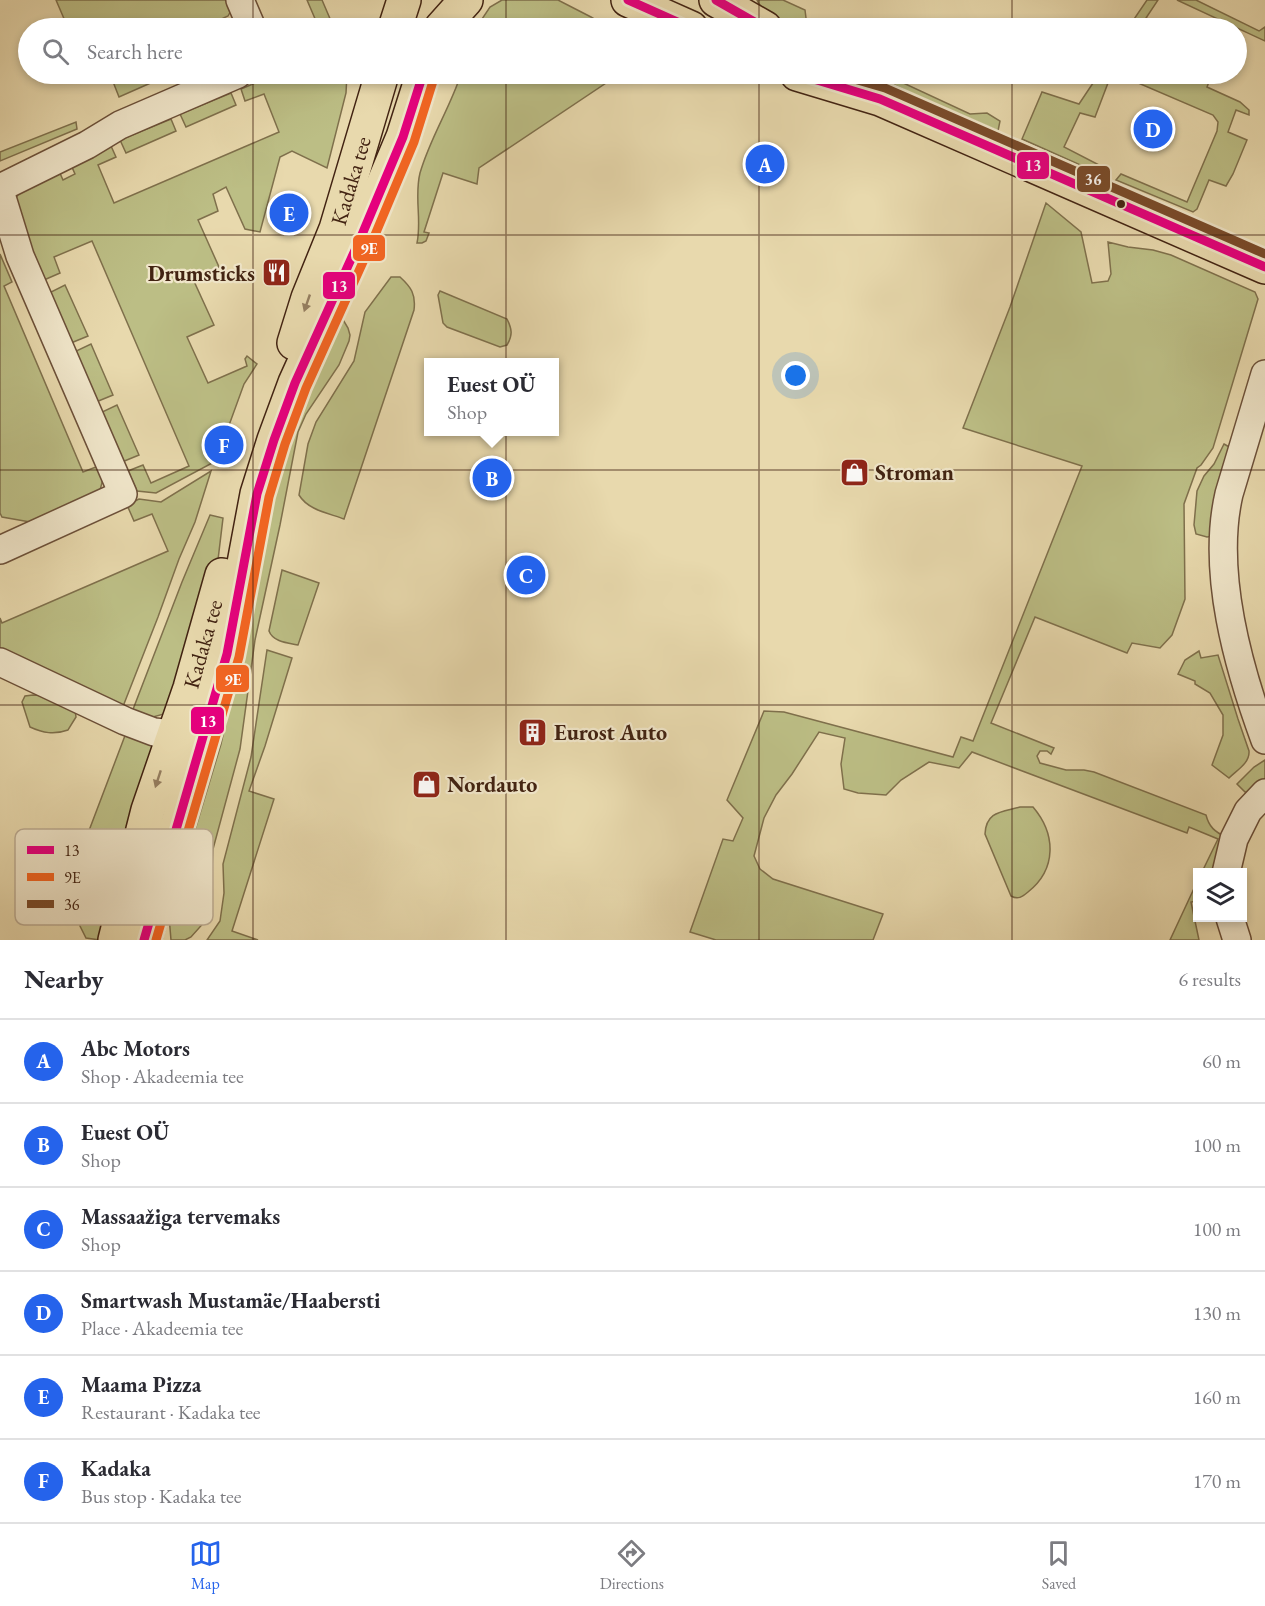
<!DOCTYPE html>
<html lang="en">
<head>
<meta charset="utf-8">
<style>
  :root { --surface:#fff; --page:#f2f2f3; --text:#2b2b33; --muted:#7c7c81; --line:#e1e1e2; --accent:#2563eb }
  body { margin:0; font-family:"EB Garamond",serif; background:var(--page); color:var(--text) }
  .controls { position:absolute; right:18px; bottom:18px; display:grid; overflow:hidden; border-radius:0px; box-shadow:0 3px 9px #0003 }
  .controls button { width:54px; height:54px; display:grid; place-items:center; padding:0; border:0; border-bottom:2px solid var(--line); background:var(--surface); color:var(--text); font:30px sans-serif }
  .you { position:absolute; left:796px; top:376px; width:21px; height:21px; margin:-15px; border:4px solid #fff; border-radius:50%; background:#1a73e8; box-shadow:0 0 0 9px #1a73e833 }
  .badge { display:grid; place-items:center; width:39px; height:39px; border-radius:50%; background:var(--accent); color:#fff; font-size:20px; font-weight:700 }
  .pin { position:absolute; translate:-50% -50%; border:3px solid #fff; box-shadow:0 2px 6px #0006 }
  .popup { position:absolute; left:424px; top:358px; width:135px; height:78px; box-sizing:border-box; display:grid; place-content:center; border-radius:0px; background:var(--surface); filter:drop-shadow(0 2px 4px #0005); font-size:20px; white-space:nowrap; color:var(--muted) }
  .popup b { font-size:22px; color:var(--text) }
  .popup::after { content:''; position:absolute; left:50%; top:100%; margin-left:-12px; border:12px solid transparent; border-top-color:var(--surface) }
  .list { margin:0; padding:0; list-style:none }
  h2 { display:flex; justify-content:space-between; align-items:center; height:78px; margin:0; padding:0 24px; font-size:26px }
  h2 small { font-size:20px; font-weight:400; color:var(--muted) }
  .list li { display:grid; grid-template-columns:39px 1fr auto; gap:18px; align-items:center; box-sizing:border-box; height:84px; padding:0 24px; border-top:2px solid var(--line) }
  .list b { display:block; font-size:22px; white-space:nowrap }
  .list p { margin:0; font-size:20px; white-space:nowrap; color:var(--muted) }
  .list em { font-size:20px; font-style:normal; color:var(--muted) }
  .icon { flex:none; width:33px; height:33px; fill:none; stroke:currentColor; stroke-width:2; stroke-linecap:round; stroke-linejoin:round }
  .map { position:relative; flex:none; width:1265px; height:940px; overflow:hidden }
  .search { position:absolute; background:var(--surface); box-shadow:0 3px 9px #0003; left:18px; right:18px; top:18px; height:66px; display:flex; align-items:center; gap:15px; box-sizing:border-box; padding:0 21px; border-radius:33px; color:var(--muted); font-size:22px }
  .sheet { height:582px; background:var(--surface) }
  nav { display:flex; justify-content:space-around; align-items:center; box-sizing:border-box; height:84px; border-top:2px solid var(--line); background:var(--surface); font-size:16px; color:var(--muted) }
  nav a { display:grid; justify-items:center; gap:3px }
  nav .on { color:var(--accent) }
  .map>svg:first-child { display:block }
  .green { fill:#bcbe85; stroke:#7f704c; stroke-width:1.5 }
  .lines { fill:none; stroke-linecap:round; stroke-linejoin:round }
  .minor-casing { stroke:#6c5039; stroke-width:30 }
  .major-casing { stroke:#422312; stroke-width:36 }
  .minor { stroke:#f0e6ca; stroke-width:27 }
  .major { stroke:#e8d9ad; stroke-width:33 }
  .bus-1-casing { stroke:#f0e6ca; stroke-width:14 }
  .bus-2-casing { stroke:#f0e6ca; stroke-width:14 }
  .bus-3-casing { stroke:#f0e6ca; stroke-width:14 }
  .bus-1 { stroke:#e5007d; stroke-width:9 }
  .bus-2 { stroke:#f26522; stroke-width:9 }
  .bus-3 { stroke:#7a4b2a; stroke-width:9 }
  .oneway { fill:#957e60 }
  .grid { fill:none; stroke:#422312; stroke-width:1.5; stroke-opacity:0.55 }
  .bus-dot { fill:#422312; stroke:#f0e6ca; stroke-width:2 }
  .labels { text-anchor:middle; stroke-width:4.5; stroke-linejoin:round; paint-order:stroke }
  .street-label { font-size:22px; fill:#422312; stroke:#f0e6ca }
  .poi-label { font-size:22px; font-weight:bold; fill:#422312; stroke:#f0e6ca; text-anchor:start }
  .key { fill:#f0e6ca; stroke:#bcac93; stroke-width:1.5 }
  .key-label { font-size:16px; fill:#422312 }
  .line-badge { stroke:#f0e6ca; stroke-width:2 }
  .badge-label { font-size:16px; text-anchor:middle; font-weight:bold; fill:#fff }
</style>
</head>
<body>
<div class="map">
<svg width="1265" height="940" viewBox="0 0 1265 940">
  <rect width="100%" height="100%" fill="#e8d9ad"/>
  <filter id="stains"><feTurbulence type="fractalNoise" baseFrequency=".00333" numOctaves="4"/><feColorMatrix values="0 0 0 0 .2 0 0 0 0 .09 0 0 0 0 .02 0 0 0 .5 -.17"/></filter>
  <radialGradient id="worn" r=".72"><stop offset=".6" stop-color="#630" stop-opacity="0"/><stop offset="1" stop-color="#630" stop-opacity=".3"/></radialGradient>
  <g class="green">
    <polygon points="56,0 227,0 233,7 228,16 217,21 221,28 68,28"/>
    <polygon points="307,0 322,0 334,28 319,28"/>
    <polygon points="502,0 558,0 591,17 609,28 476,28 490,7"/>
    <path d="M757,0H783L805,10L806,18L801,28C790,28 761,11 757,0Z"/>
    <polygon points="1147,0 1158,0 1146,18 1167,28 1128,28"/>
    <polygon points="1177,0 1196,0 1259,31 1265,27 1265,41"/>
    <polygon points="110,74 171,74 119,97"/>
    <polygon points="276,74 347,74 346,93 327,168 292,151 280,157 260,232 245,229 226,187 213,194 218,211 198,220 219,267 193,279 214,325 187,337 208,383 247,366 245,359 247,356 257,364 244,384 216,461 156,493 137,491 128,471 143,465 151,483 189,466 92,241 54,257 60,273 44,280 22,231 16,198 20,191 59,171 63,180 75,174 71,165 111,146 116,157 98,165 114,203 279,132 264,94 245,101 241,89"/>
    <path d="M461,74H614L612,79L479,168L477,184L443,173L424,232L429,233L426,241L422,243H417C422,220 414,197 420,173C430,138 450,108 461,74Z"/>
    <polygon points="873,74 884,74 970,114 987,113 1000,121 998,131 906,91"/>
    <polygon points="1099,74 1212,74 1207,87 1240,102 1249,110 1249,115 1236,110 1228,132 1247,140 1233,174 1226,186 1209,180 1197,209 1193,212 1116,180 1121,174 1187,202 1217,131 1218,122 1213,115 1122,76 1115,76 1108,83 1095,117 1080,113 1064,147 1101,166 1096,172 1022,139 1042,92 1079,104"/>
    <polygon points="231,93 236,105 186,127 180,114"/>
    <polygon points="171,119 176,131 126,153 120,140"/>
    <polygon points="76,122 77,129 0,161 0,152"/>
    <path d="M1046,203L1081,232L1092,283L1108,281L1111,274L1108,242L1128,247L1153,250L1171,255L1255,292L1258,299L1213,448L1201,465L1197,468L1184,504L1185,599L1172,635L1160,648L1132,643L1127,653L1035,617L991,723L1054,748L1051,754L1047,751H1040L1037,756L1040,763L1066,770H1084L1094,772L1206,815C1209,827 1215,832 1226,837L1217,872H1202L1218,839L1189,827L1187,833L972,752L959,768L929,762L901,780L886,795L858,793L844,789L841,764L845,738L819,732L792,774L776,795L764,818L754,856L760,869L773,879L883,914L873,940H716L690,932L723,839L733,841L743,818L727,800L764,711L784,712L953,757L961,737L973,741L1082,466L963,428L1010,307Z"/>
    <polygon points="0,254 12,282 4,286 83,472 101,465 103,479 99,494 63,511 30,522 2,517 0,513"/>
    <path d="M391,277H400C411,287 416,294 414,310L344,519C328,513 308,510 299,495L308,444L316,422L354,361L365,312Z"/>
    <polygon points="65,285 88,336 71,343 49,293"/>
    <path d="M440,291L507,319C512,329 513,335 507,345L500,347L447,327L443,323L438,295Z"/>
    <polygon points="342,318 348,328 350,335 349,341 339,365 306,414 298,432 280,525 255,640 240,749 213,849 210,906 208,918 191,937 185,940 171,940 169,916 221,744 238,667 270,472"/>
    <polygon points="91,344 113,395 96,402 74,352"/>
    <polygon points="117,405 139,455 122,462 100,413"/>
    <polygon points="1224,444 1231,448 1213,536 1207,537 1196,534 1194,525 1197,491 1204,476 1214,464"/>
    <polygon points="211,471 195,522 179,559 158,617 122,709 0,652 0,618 2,623 168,551 152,514 134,521 127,505 139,499 161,502"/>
    <polygon points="210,515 223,518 217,568 164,714 153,717 132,712 182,582"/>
    <path d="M282,570L319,583L298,645C288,643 273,642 269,631Z"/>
    <polygon points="267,650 292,658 265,746 249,791 274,799 232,931 258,940 207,940 220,921 224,893 223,864 251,757"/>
    <path d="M1199,651L1201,658L1218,655L1238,719L1249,751C1250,763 1237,770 1229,778L1212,765L1223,735V715L1210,693L1195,684V681L1178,674L1185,660Z"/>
    <path d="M33,695L47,696L75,710L76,717L68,730C54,735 43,733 30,727L22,702L25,696Z"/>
    <polygon points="126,733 154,745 100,940 86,938 80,926 74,885 79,857"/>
    <polygon points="1265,760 1265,783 1250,792 1245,792 1237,784 1254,767"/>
    <path d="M1020,807H1033C1056,834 1057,869 1028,892C1022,897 1018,900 1011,896L985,834C986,811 1002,812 1020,807Z"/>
    <polygon points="1197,882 1197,901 1191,902 1199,940 1170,940"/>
  </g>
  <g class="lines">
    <defs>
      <g id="minor">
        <polyline points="240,0 252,28"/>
        <polyline points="0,188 87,145 120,125 238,74"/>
        <polyline points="0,191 20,256 123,494 0,550"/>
        <path d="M1265,374L1229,494C1211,572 1238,667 1265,740"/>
        <polyline points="0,662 125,721 154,732 173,734"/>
        <polyline points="1226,873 1234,839 1248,811 1265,793"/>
        <polyline points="1230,918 1237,940"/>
      </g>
      <g id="major">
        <polyline points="628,0 691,28"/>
        <polyline points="716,0 765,28"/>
        <polyline points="395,28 404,0"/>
        <polyline points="441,28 466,0"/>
        <polyline points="797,74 880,99 1265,267"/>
        <path id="s1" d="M294,343L308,298L336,229L382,74"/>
        <path id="s2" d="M115,940L148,810L190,688L222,575"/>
        <polyline points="144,940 227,654 257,494 274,440 295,383 361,237 403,137 423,74"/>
      </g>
    </defs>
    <use href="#minor" class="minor-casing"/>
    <use href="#major" class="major-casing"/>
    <use href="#minor" class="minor"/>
    <use href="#major" class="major"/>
    <defs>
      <g id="bus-1">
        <polyline points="628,0 691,28"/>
        <polyline points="716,0 765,28"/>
        <polyline points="797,74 880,99 1265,267"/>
        <polyline points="144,940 227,654 257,494 274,440 295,383 361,237 403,137 423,74"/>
      </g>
      <polyline id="bus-2" points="156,940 239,657 269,497 285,444 306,388 372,242 414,142 434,78"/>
      <polyline id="bus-3" points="837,74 885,88 1265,254"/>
    </defs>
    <use href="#bus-1" class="bus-1-casing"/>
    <use href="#bus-2" class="bus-2-casing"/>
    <use href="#bus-3" class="bus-3-casing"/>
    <use href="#bus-1" class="bus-1"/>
    <use href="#bus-2" class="bus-2"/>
    <use href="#bus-3" class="bus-3"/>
  </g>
  <defs><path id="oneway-solid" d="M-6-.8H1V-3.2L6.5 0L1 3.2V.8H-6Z" transform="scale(1.5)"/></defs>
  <g class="oneway">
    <use href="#oneway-solid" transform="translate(307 303) rotate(109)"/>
    <use href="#oneway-solid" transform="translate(158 779) rotate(108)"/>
  </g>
  <path class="grid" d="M253,0V28M506,0V28M759,0V28M1012,0V28M253,74V940M506,74V940M759,74V940M1012,74V940M0,235H1265M0,470H1265M0,705H1265"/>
  <defs>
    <symbol id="restaurant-square" viewBox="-11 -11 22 22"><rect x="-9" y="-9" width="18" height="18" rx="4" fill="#8f2418" stroke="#f0e6ca"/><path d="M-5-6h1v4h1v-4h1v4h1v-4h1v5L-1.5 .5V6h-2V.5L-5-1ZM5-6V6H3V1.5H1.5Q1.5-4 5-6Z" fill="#fff"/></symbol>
    <symbol id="shop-square" viewBox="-11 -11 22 22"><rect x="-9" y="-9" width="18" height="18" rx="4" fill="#8f2418" stroke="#f0e6ca"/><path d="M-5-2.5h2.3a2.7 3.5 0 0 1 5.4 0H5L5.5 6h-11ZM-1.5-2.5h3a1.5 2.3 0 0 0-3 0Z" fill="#fff"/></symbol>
    <symbol id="building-square" viewBox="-11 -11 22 22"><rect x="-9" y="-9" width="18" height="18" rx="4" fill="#8f2418" stroke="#f0e6ca"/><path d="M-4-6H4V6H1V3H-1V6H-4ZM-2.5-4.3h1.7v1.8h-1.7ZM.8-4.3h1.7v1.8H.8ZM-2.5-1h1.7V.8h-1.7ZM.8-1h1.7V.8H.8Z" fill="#fff"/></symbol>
  </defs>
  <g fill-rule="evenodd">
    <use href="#restaurant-square" x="260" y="256" width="33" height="33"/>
    <use href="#shop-square" x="838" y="456" width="33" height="33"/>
    <use href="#building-square" x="516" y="716" width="33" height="33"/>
    <use href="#shop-square" x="410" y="768" width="33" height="33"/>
  </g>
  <circle class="bus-dot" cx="1121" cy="204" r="5"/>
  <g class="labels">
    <g class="street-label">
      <text dy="8" stroke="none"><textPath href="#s1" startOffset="172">Kadaka tee</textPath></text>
      <text dy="8" stroke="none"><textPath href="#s2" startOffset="309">Kadaka tee</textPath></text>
    </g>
    <g class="poi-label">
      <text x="255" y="281" text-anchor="end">Drumsticks</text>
      <text x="875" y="480">Stroman</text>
      <text x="554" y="740">Eurost Auto</text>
      <text x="447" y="792">Nordauto</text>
    </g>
  </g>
  <rect x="15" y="829" width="198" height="96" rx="9" class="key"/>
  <rect x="27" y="846" width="27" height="8" fill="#e5007d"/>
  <rect x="27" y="873" width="27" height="8" fill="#f26522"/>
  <rect x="27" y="900" width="27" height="8" fill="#7a4b2a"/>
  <g class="key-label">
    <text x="64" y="856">13</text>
    <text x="64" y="883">9E</text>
    <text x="64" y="910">36</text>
  </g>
  <g class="line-badge">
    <rect x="1016" y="151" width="34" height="29" rx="6" fill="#e5007d"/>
    <rect x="1076" y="165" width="35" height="28" rx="6" fill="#7a4b2a"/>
    <rect x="352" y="234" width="34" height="28" rx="6" fill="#f26522"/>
    <rect x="322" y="271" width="34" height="29" rx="6" fill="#e5007d"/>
    <rect x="215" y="664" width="35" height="29" rx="6" fill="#f26522"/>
    <rect x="190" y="706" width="35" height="29" rx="6" fill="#e5007d"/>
  </g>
  <g class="badge-label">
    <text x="1033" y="171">13</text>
    <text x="1093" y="185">36</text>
    <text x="369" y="254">9E</text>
    <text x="339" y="292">13</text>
    <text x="233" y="685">9E</text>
    <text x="208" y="727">13</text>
  </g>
  <rect width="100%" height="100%" filter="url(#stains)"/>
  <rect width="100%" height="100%" fill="url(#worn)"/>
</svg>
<div class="controls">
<button><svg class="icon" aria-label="layers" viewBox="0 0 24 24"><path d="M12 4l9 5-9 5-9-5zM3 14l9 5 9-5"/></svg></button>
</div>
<div class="you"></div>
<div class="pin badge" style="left:765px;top:164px">A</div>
<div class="pin badge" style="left:492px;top:478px">B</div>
<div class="popup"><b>Euest OÜ</b>Shop</div>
<div class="pin badge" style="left:526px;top:575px">C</div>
<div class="pin badge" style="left:1153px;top:129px">D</div>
<div class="pin badge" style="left:289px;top:213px">E</div>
<div class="pin badge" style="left:224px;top:445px">F</div>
<div class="search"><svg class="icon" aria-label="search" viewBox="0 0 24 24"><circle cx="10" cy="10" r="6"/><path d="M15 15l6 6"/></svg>Search here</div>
</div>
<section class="sheet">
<h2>Nearby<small>6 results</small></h2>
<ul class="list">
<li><span class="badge">A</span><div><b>Abc Motors</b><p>Shop · Akadeemia tee</p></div><em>60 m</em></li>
<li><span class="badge">B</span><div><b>Euest OÜ</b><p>Shop</p></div><em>100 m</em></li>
<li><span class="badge">C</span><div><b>Massaažiga tervemaks</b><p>Shop</p></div><em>100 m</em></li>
<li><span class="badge">D</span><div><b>Smartwash Mustamäe/Haabersti</b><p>Place · Akadeemia tee</p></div><em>130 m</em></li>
<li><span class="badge">E</span><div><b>Maama Pizza</b><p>Restaurant · Kadaka tee</p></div><em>160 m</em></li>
<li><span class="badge">F</span><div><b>Kadaka</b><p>Bus stop · Kadaka tee</p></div><em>170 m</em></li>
</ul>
</section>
<nav>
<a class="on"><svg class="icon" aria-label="map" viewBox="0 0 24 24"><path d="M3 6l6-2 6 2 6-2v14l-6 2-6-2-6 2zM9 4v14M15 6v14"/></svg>Map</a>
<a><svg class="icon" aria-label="directions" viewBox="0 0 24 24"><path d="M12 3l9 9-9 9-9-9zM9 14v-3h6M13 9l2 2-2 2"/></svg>Directions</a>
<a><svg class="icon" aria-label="saved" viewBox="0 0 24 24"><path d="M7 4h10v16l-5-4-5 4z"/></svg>Saved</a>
</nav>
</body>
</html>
